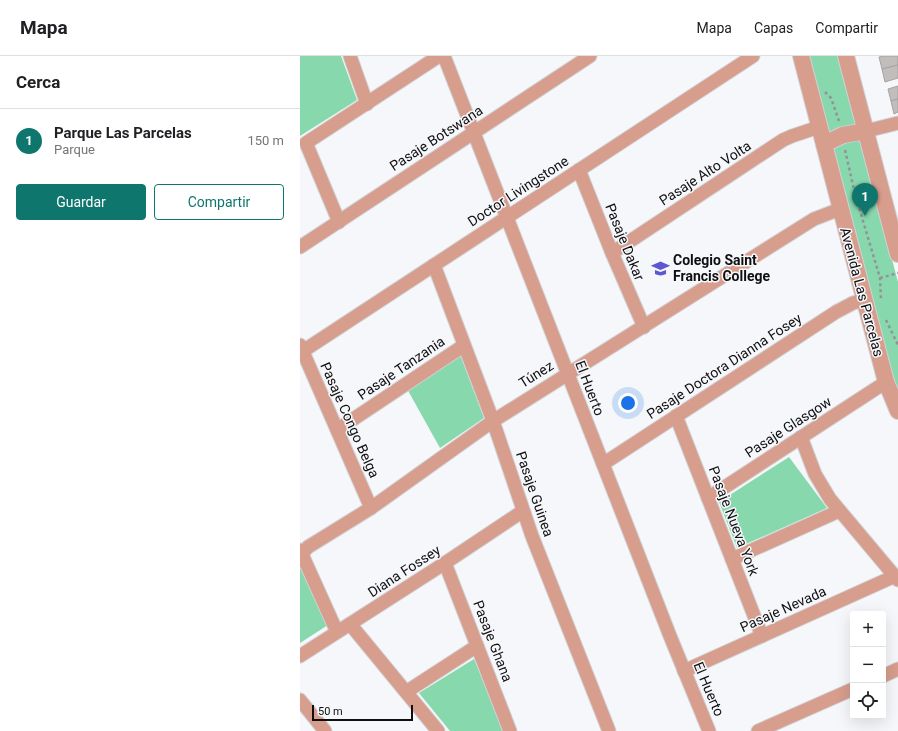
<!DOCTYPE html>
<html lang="es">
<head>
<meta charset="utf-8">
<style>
  :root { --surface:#fff; --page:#f2f2f2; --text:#202124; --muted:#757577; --line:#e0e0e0; --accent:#0f766e }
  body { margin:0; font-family:Roboto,sans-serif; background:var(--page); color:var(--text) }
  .controls { position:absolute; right:12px; bottom:12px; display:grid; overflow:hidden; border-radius:4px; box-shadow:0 4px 16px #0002 }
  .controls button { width:36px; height:36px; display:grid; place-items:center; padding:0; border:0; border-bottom:1px solid var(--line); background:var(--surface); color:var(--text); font:20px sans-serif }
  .scale { position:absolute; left:12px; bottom:10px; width:101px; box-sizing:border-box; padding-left:4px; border:2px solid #0f0f10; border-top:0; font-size:11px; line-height:14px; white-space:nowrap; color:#0f0f10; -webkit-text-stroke:3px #f6f7fb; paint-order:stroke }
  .you { position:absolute; left:328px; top:347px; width:14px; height:14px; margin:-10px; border:3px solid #fff; border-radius:50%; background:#1a73e8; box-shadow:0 0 0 6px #1a73e833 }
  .badge { display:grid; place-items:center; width:26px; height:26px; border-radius:50%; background:var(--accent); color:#fff; font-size:13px; font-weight:700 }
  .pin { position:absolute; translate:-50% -33px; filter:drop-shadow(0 1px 2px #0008) }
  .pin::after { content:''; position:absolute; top:21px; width:14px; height:12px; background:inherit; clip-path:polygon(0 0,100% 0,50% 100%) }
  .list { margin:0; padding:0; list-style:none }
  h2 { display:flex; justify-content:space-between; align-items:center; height:52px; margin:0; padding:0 16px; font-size:17px }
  h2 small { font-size:13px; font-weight:400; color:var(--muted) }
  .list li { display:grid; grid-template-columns:26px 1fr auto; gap:12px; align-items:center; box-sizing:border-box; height:64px; padding:0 16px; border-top:1px solid var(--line) }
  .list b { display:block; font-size:15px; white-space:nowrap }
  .list p { margin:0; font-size:13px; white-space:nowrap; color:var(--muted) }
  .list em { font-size:13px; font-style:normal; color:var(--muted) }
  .actions { display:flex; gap:8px; padding:12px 16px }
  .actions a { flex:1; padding:9px 0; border:1px solid var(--accent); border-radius:4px; text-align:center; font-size:14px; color:var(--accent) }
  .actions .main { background:var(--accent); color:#fff }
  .icon { flex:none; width:22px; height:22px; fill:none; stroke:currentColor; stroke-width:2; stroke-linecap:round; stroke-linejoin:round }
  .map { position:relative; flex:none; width:598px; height:675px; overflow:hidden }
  header { display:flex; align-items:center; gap:24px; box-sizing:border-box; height:56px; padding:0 20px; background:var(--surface); border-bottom:1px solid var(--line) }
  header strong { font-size:19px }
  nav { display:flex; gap:22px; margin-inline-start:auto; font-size:14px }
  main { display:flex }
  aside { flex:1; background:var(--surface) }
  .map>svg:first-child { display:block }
  .green { fill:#88d8ae }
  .building { fill:#c1bdbd; stroke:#a6a3a2 }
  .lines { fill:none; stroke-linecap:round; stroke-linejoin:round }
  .minor-casing { stroke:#d1d2d5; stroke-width:15 }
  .tertiary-casing { stroke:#d1d2d5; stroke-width:18 }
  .path { stroke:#929396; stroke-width:2.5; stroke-dasharray:3 3; stroke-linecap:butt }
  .minor { stroke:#d79d8d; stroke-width:13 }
  .tertiary { stroke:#d79d8d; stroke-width:16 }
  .labels { text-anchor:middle; stroke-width:3; stroke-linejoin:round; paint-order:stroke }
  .street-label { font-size:14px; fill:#0f0f10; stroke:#f6f7fb }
  .poi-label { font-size:14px; font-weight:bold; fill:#0f0f10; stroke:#f6f7fb; text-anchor:start }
</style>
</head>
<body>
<header>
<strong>Mapa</strong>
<nav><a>Mapa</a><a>Capas</a><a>Compartir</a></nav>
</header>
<main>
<aside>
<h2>Cerca<small></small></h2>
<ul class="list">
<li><span class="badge">1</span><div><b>Parque Las Parcelas</b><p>Parque</p></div><em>150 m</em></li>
</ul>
<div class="actions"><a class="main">Guardar</a><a>Compartir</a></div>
</aside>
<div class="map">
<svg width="598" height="675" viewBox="0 0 598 675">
  <rect width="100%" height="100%" fill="#f6f7fb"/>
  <g class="green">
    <polygon points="0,0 41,0 57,44 0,80"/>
    <polygon points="508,0 538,0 598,226 598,337 591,315"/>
    <polygon points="159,295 184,362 140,392 106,331"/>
    <polygon points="489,401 527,452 437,492 419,446"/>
    <polygon points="0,507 28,569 0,587"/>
    <polygon points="174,603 204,675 150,675 119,637"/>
  </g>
  <g class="building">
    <polygon points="584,0 598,0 598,9 582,13 579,1"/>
    <polygon points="598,9 598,22 585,26 582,13"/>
    <polygon points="598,30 598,43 591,45 588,33"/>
    <polygon points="598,43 598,56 594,58 591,45"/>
  </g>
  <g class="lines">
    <defs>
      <g id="minor">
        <polyline points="50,0 67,48"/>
        <polyline points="144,0 370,580 409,675"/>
        <polyline points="566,75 598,67"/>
        <polyline points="279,114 312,197 344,271"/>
        <polyline points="39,166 6,87 139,0"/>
        <polyline points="0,191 290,0"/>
        <polyline points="312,197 483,84 492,80 519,71"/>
        <polyline points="134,209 193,365 232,480 309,675"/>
        <polyline points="0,289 71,452"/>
        <polyline points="0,297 453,0"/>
        <polyline points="376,360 462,580"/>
        <polyline points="37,374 163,290"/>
        <polyline points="501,381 515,418 530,443 598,524"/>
        <polyline points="303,408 536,256 553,247 564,244"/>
        <polyline points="408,442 586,326"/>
        <polyline points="0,494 37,576"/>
        <polyline points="0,500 8,491 71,452 193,365 514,163 540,153"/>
        <polyline points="432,503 539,455"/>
        <polyline points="145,507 210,675"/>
        <polyline points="50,568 138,675"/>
        <polyline points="0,600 145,507 223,455"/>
        <polyline points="384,615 595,520"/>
        <polyline points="583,620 598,613"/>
        <polyline points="106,636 177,590"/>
        <polyline points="0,644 25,675"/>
        <polyline points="458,675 553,633"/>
      </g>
      <g id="tertiary">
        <polyline points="501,0 586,326 598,355"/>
        <polyline points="546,0 598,198"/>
        <polyline points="524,88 543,79 566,75"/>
      </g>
    </defs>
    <use href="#minor" class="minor-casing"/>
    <use href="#tertiary" class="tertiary-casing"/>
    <g class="path">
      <polyline points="525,36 531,42 539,65"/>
      <polyline points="545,94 555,138 580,222 581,244"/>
      <polyline points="580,222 598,217"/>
      <polyline points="586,264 598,289"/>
    </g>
    <use href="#minor" class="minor"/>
    <use href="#tertiary" class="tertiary"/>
  </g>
  <defs>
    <symbol id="school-bare" viewBox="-9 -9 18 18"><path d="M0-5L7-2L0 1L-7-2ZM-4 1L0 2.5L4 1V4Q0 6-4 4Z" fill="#5d58d0" stroke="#f6f7fb" stroke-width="2.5" paint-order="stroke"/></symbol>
  </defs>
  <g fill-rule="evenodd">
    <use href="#school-bare" x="348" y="200" width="25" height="25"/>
  </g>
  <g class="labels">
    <g class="street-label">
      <text transform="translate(136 82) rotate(-33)" y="5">Pasaje Botswana</text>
      <text transform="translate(405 117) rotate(-33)" y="5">Pasaje Alto Volta</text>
      <text transform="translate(218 135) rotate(-33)" y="5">Doctor Livingstone</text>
      <text transform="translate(325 186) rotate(68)" y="5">Pasaje Dakar</text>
      <text transform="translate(562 236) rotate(75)" y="5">Avenida Las Parcelas</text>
      <text transform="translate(424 310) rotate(-33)" y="5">Pasaje Doctora Dianna Fosey</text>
      <text transform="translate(101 312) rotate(-34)" y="5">Pasaje Tanzania</text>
      <text transform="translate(236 318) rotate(-32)" y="5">Túnez</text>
      <text transform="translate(290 332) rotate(69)" y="5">El Huerto</text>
      <text transform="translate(50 364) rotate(66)" y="5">Pasaje Congo Belga</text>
      <text transform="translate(488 371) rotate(-33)" y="5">Pasaje Glasgow</text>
      <text transform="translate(235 438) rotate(71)" y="5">Pasaje Guinea</text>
      <text transform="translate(434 465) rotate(69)" y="5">Pasaje Nueva York</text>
      <text transform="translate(104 515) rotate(-33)" y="5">Diana Fossey</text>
      <text transform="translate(483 553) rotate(-24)" y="5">Pasaje Nevada</text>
      <text transform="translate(193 585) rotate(69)" y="5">Pasaje Ghana</text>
      <text transform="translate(409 633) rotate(67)" y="5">El Huerto</text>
    </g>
    <g class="poi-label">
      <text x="373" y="209">Colegio Saint<tspan x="373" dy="16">Francis College</tspan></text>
    </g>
  </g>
</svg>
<div class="controls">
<button>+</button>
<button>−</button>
<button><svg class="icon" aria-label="locate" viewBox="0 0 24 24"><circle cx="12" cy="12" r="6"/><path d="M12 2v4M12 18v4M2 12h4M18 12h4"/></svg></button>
</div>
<div class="scale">50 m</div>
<div class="you"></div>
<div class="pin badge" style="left:565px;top:160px">1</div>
</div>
</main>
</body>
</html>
